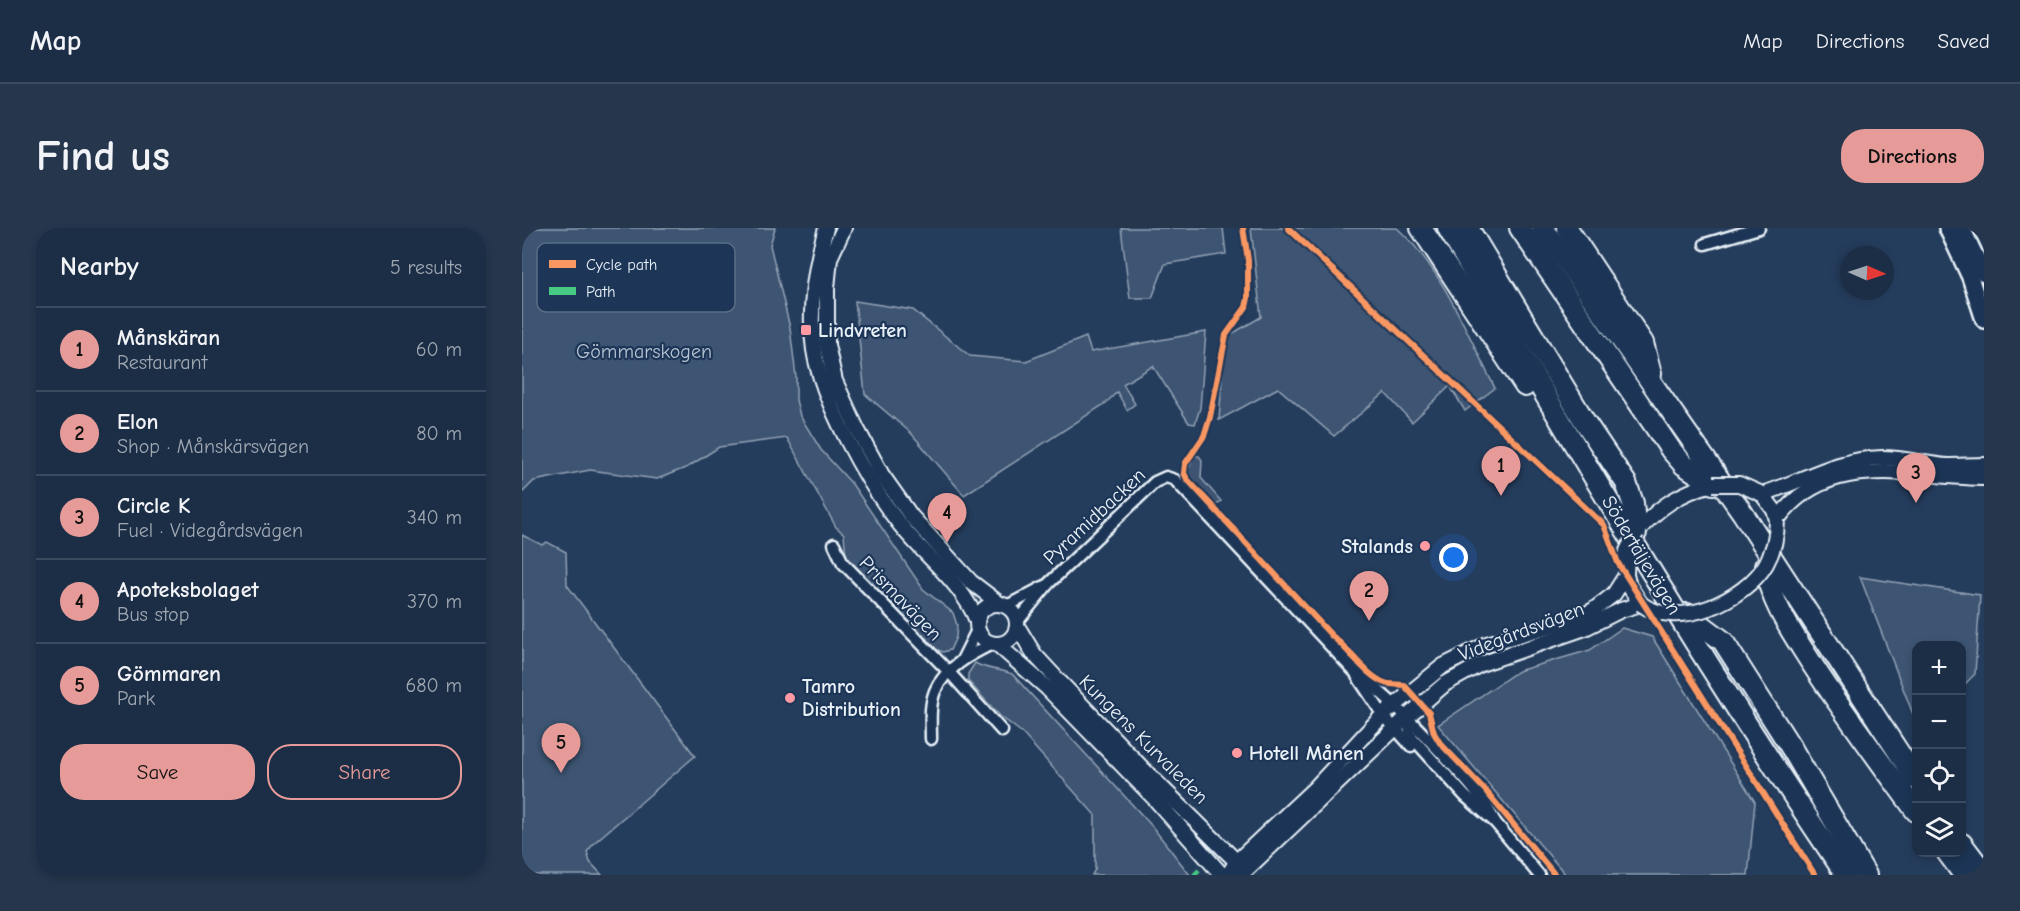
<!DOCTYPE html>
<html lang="en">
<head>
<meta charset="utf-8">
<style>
  :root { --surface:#1c2e46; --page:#25364d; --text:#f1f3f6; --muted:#a0a8b3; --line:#3a4a5f; --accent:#e69b98 }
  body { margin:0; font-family:"Comic Neue",sans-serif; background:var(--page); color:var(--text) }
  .controls { position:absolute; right:18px; bottom:18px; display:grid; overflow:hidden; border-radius:12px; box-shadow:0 3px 9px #0003 }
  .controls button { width:54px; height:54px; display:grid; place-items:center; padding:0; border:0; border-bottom:2px solid var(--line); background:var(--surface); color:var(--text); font:30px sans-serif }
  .compass { position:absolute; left:1318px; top:18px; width:54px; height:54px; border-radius:50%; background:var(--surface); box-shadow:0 3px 9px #0003; rotate:93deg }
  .you { position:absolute; left:932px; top:330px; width:21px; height:21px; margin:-15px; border:4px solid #fff; border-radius:50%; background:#1a73e8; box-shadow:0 0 0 9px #1a73e833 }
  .badge { display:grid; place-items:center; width:39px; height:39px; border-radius:50%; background:var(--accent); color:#111; font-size:20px; font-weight:700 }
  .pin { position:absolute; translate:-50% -50px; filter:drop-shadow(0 2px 3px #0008) }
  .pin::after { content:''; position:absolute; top:32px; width:21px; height:18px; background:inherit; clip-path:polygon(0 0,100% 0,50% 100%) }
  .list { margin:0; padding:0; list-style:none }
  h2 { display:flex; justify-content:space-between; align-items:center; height:78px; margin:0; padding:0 24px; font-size:26px }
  h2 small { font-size:20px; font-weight:400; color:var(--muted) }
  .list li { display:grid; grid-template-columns:39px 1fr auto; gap:18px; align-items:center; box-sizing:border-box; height:84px; padding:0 24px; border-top:2px solid var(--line) }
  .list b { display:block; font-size:22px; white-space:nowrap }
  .list p { margin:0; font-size:20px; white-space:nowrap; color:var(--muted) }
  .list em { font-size:20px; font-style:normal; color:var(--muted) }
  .actions { display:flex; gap:12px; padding:18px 24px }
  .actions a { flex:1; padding:14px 0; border:2px solid var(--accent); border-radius:24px; text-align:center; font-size:21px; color:var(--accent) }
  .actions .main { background:var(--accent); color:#111 }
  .icon { flex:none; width:33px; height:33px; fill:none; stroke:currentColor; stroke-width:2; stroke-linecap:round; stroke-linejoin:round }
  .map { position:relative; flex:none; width:1462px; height:647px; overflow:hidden; border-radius:24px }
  header { display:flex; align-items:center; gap:36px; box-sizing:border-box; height:84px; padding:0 30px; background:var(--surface); border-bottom:2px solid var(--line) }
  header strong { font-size:28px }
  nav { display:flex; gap:33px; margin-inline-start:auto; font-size:21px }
  .intro { display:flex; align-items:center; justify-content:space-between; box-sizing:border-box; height:144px; padding:0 36px }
  h1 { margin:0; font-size:42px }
  .button { padding:15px 27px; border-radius:24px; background:var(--accent); color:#111; font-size:21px; font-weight:700 }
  main { display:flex; gap:36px; padding:0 36px }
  aside { flex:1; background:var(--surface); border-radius:24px; box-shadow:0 3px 9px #0003 }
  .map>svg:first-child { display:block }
  .green { fill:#3e5472; stroke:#93a2b5; stroke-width:1.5 }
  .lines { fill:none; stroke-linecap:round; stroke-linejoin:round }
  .minor-casing { stroke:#e8f1f8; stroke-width:15 }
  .tertiary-casing { stroke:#e8f1f8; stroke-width:18 }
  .secondary-casing { stroke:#e8f1f8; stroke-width:20 }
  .motorway-casing { stroke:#e8f1f8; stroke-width:24 }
  .minor { stroke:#1d3557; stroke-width:10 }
  .tertiary { stroke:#1d3557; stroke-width:14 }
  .secondary { stroke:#1d3557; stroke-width:15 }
  .motorway { stroke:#1d3557; stroke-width:20 }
  .tertiary-bridge-casing { stroke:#e8f1f8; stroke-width:18; stroke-linecap:butt }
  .tertiary-bridge { stroke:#1d3557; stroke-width:14 }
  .quiet { stroke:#46c982; stroke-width:4.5; stroke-dasharray:9 4.5; stroke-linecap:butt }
  .cycleway-casing { stroke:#1d3557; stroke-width:10 }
  .cycleway { stroke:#f99763; stroke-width:6 }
  .poi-dot { fill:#ff9aa2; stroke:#1d3557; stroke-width:2 }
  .labels { text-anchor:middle; stroke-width:4.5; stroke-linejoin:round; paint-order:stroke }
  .poi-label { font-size:20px; font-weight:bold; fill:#e8f1f8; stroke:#1d3557; text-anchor:start }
  .park-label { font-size:20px; fill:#b5c2d0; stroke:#1d3557 }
  .street-label { font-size:20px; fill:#e8f1f8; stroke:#1d3557 }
  .key { fill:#1d3557; stroke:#5a6d87; stroke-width:1.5 }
  .key-label { font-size:16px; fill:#e8f1f8 }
</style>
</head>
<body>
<header>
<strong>Map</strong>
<nav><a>Map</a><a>Directions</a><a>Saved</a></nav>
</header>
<div class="intro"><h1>Find us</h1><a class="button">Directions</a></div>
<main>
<aside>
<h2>Nearby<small>5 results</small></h2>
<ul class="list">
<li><span class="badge">1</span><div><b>Månskäran</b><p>Restaurant</p></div><em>60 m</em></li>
<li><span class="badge">2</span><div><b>Elon</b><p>Shop · Månskärsvägen</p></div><em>80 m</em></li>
<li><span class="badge">3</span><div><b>Circle K</b><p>Fuel · Videgårdsvägen</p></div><em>340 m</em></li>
<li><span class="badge">4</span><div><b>Apoteksbolaget</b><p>Bus stop</p></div><em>370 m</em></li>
<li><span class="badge">5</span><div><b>Gömmaren</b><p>Park</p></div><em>680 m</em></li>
</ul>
<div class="actions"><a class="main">Save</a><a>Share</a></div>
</aside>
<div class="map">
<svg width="1462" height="647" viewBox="0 0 1462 647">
  <rect width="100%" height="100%" fill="#253d5d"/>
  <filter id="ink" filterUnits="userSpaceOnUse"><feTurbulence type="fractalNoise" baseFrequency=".0167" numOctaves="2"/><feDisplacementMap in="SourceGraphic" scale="12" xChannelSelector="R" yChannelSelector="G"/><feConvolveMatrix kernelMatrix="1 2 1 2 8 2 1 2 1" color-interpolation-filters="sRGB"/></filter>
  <g filter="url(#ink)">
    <g class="green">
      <polygon points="0,0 253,0 248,17 268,100 274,149 274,172 278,188 299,222 330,256 401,361 431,385 435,397 434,409 428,422 421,424 414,421 324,329 322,306 314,299 265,210 197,219 166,239 135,251 68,242 12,253 0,265"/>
      <polygon points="599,0 701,0 704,26 643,36 630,70 608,70"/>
      <path d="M729,0H875C921,41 945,106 973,160L943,183L928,158L890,194L863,165L812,208L756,160L697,192L701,140L706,108L739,89Z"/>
      <polygon points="333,73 391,82 448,128 504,133 564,109 569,124 684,104 678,180 673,196 667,195 631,138 601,156 613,176 605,182 595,164 584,175 442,267 389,205 343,166"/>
      <polygon points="673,228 677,228 680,232 679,250 699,273 692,278 666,250 665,243"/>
      <polygon points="0,307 20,317 25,314 44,324 45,357 173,528 73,614 65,624 68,634 80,647 0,647"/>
      <polygon points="1338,349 1458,367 1453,446 1440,459 1440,418 1394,418 1394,494"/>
      <polygon points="1100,400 1130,409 1233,574 1226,647 1044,647 916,497 996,443 1068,422"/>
      <path d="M453,435C465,442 477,441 490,446L629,597L668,647H570L573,641V587L499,504L478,488L446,453V446Z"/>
    </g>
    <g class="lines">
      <defs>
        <g id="minor">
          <polyline points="1183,16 1237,0"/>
          <polyline points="312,316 321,335 427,444 480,503"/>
          <polyline points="485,378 521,359"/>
          <path d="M496,393L526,356L633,254L644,249L653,252L833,444C867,469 894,498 923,529C942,550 961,569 973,594"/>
          <polyline points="440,432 456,400"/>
          <polyline points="835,448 861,487 889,518"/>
          <polyline points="886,488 888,507 943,568 973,594 1017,647"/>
          <path d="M409,511C409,496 407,478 413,463C423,440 449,426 470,416"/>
        </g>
        <g id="tertiary">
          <path d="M304,0C293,39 286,82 292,122C300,173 344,253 376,294C401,327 440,354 455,393"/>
          <polyline points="322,0 308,30 305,60 305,117 313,153 334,199 360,247 389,288 449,354 478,376"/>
          <path d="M1255,292L1252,282L1240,266C1282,253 1313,231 1360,230C1382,230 1403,236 1425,238C1437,238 1450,237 1462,237"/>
          <path d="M1255,292C1305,222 1389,249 1462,250"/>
          <path d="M1114,305C1136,279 1159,264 1191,256"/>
          <circle cx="475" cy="396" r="20"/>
          <polyline points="495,398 512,426 537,453 622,542 719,638"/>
          <polyline points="475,416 525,460 633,571 700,647"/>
          <polyline points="706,647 715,633 794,559 861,487 921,438 965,416 1055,390 1070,383 1092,366 1104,347"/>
          <polyline points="714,647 723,643 886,488 923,456 959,436 1063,400 1099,382 1119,376 1107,358 1104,347"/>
        </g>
        <g id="secondary">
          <polyline points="1425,0 1448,49 1462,92"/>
          <polyline points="1440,0 1462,46"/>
        </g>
        <g id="motorway">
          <polyline points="899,0 1003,158"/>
          <path d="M926,0C1052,219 1182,437 1324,647"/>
          <polyline points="946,0 1063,194 1104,255 1111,275 1114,305"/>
          <polyline points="998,0 1149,222 1162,237 1191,256"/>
          <polyline points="1021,0 1220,284 1394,551"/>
          <polyline points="1045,0 1121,115 1129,146"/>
          <path d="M1243,338C1249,376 1270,404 1290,436C1323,487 1359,535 1394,583"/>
          <polyline points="1165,386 1201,413 1270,521 1344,647"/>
          <polyline points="1440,616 1462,645"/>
          <polyline points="1425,624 1442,647"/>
        </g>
      </defs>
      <use href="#minor" class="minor-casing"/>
      <use href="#tertiary" class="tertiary-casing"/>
      <use href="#secondary" class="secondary-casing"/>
      <use href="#motorway" class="motorway-casing"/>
      <use href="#minor" class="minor"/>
      <use href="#tertiary" class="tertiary"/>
      <use href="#secondary" class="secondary"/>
      <use href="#motorway" class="motorway"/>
      <defs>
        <g id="tertiary-bridge">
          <polyline points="1191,256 1217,256 1240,266"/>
          <polyline points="1104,347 1105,323 1114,305"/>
          <path d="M1119,376C1156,403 1223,372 1244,336C1252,322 1255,308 1255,292"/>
        </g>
      </defs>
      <use href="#tertiary-bridge" class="tertiary-bridge-casing"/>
      <use href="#tertiary-bridge" class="tertiary-bridge"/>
      <polyline class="quiet" points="672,647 677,642"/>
      <defs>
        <g id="cycleway">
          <path d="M721,0L726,32V70L724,79L704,107L688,189L682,208L663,236L662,245L665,251L810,408C826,420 844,448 863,455C868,457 876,456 882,457L907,485L912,505L918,515L963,562L1033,647"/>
          <polyline points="766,0 1082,297 1096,335 1293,647"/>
        </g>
      </defs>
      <use href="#cycleway" class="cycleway-casing"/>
      <use href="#cycleway" class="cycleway"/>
    </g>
  </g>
  <g class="poi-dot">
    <rect x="278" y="96" width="12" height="12" rx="3"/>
    <circle cx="903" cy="318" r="6"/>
    <circle cx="268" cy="470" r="6"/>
    <circle cx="715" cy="525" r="6"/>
  </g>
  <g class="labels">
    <g class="poi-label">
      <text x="296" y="109">Lindvreten</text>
      <text x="891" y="325" text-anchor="end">Stalands</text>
      <text x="280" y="465">Tamro<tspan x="280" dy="23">Distribution</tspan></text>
      <text x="727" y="532">Hotell Månen</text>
    </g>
    <g class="park-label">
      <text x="122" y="130">Gömmarskogen</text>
    </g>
    <g class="street-label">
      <text transform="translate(572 288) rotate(-43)" y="7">Pyramidbacken</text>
      <text transform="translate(1120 327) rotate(59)" y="7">Södertäljevägen</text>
      <text transform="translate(379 370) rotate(46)" y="7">Prismavägen</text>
      <text transform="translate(999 403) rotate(-21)" y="7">Videgårdsvägen</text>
      <text transform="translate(622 511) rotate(45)" y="7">Kungens Kurvaleden</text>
    </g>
  </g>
  <rect x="15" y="15" width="198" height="69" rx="9" class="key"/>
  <rect x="27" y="32" width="27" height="8" fill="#f99763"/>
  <rect x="27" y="59" width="27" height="8" fill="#46c982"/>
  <g class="key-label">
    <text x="64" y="42">Cycle path</text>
    <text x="64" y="69">Path</text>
  </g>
</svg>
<div class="controls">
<button>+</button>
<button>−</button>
<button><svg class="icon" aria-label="locate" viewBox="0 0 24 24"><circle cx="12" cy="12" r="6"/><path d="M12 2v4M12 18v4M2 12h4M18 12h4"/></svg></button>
<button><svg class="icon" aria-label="layers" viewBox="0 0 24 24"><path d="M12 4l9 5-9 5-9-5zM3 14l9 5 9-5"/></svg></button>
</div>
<svg class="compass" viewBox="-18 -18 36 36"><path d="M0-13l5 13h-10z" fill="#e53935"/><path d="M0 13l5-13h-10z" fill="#a0a8b3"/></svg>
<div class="you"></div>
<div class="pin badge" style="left:979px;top:268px">1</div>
<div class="pin badge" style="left:847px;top:393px">2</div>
<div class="pin badge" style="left:1394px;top:275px">3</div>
<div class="pin badge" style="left:425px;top:315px">4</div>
<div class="pin badge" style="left:39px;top:545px">5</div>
</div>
</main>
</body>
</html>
